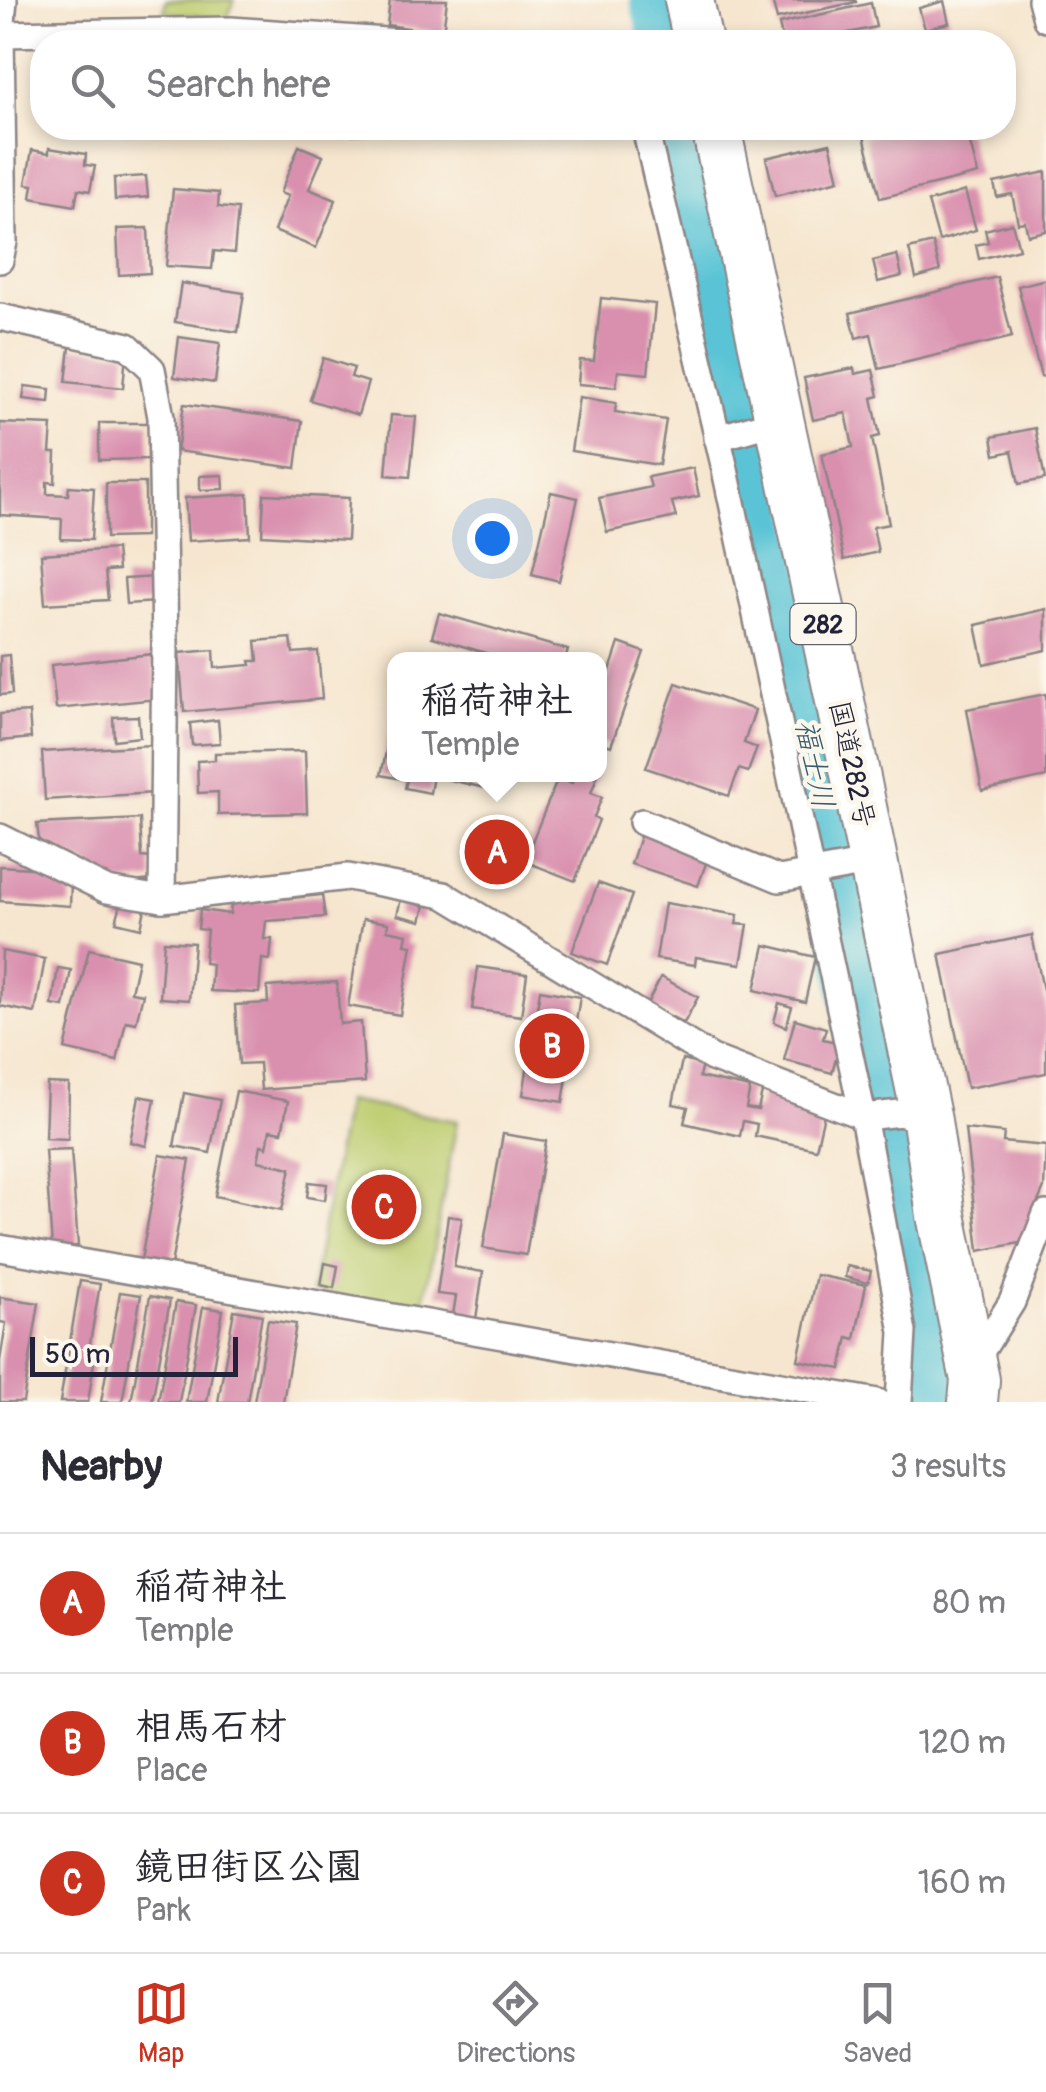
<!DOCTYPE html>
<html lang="en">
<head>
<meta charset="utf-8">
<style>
  :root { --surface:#fff; --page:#f7f7f7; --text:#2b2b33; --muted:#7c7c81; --line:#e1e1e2; --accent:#c8321e }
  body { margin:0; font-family:Pangolin,"Klee One",sans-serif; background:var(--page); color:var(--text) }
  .scale { position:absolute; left:30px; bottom:25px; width:208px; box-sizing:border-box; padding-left:10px; border:5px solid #22223b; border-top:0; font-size:28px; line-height:35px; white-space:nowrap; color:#22223b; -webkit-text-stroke:8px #fbf7ec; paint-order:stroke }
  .you { position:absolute; left:492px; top:538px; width:35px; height:35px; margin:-25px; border:8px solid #fff; border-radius:50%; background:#1a73e8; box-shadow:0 0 0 15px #1a73e833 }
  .badge { display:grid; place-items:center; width:65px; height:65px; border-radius:50%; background:var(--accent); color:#fff; font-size:32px; font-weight:700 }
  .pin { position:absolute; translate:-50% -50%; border:5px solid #fff; box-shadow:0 2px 10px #0006 }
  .popup { position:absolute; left:387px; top:652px; width:220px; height:130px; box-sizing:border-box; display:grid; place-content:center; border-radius:20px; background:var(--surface); filter:drop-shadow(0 2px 8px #0005); font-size:32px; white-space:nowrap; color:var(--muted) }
  .popup b { font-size:38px; color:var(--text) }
  .popup::after { content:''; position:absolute; left:50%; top:100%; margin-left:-20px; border:20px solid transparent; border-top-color:var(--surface) }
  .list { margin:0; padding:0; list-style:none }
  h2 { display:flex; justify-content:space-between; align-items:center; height:130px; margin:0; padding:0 40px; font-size:42px }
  h2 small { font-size:32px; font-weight:400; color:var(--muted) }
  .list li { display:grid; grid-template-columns:65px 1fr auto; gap:30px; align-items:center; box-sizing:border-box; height:140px; padding:0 40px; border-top:2px solid var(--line) }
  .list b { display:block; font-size:38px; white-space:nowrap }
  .list p { margin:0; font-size:32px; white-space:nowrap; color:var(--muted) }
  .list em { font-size:32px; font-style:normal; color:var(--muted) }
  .icon { flex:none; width:55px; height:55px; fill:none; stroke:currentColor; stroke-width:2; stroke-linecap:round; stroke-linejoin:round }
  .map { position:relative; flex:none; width:1046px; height:1402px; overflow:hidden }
  .search { position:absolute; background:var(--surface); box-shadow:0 5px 15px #0003; left:30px; right:30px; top:30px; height:110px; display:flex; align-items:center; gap:25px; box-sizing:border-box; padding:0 35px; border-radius:40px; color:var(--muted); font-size:38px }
  .sheet { height:550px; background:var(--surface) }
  nav { display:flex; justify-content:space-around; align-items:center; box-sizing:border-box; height:140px; border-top:2px solid var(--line); background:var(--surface); font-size:28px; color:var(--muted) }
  nav a { display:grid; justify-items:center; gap:5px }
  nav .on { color:var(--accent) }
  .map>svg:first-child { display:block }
  .green { fill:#bdcd70; stroke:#707856; stroke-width:2.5 }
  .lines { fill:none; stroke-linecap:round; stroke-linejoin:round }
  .river { stroke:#5ac4d6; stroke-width:50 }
  .building { fill:#d98fae }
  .street-casing { stroke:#8c8485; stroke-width:30 }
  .highway-casing { stroke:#8c8485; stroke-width:52 }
  .street { stroke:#fff; stroke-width:25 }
  .highway { stroke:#fff; stroke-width:48 }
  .labels { text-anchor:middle; stroke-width:9; stroke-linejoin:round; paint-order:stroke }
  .shield { fill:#fbf7ec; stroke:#636270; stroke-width:2.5 }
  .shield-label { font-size:25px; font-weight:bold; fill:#22223b }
  .street-label { font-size:28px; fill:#22223b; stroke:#fbf7ec }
  .water-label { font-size:30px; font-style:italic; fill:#365b71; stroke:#fbf7ec }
</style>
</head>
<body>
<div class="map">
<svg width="1046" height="1402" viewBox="0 0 1046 1402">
  <rect width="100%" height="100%" fill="#fbf7ec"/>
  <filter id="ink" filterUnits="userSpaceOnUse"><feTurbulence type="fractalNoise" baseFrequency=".01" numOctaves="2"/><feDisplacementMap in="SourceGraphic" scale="20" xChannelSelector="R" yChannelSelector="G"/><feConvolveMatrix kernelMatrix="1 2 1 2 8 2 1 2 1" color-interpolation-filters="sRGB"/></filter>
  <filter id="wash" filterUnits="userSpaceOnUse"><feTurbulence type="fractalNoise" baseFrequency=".0048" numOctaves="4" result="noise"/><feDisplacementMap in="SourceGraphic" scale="40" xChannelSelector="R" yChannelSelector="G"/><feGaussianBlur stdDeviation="2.25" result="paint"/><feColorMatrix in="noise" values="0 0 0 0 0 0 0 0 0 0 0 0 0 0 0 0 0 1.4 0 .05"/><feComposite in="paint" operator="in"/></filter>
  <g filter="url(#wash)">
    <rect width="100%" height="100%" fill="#f6e6cf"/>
    <g class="green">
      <polygon points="166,0 234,0 227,20 164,12"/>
      <polygon points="346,1101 457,1121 422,1312 311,1292"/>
    </g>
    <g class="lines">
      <g class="river">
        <polyline points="655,0 665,42"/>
        <polyline points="684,128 825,814 868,1073 934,1349 928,1402"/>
      </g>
    </g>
    <g id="blocks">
      <g class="building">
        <polygon points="390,0 447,0 443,33 387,25"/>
        <polygon points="772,0 855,0 856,2 777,19"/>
        <polygon points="944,1 949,23 925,29 919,8"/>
        <polygon points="871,3 876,27 806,42 783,42 779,24"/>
        <polygon points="341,128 383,128 383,133 341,135"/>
        <polygon points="897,128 966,128 978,174 880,198 864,136"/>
        <polygon points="830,143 839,180 775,196 766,158"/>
        <polygon points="299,146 323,156 309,189 336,200 316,248 274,231 288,196 280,193"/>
        <polygon points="49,148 86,154 85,165 95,166 90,191 78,189 75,206 31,198 33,185 26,184 32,150 49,153"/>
        <polygon points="1046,172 1046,231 1028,235 1025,222 1018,223 1012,194 997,197 994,183"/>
        <polygon points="146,176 148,197 115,200 114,178"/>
        <polygon points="173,189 219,193 218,207 238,209 234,253 214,251 212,269 166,266"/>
        <polygon points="965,191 976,230 939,241 928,202"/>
        <polygon points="1012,223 1019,249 979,259 976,245 988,242 985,230"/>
        <polygon points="148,228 150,273 119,275 117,229"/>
        <polygon points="933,243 940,271 916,278 909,249"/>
        <polygon points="897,255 902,276 878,282 873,261"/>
        <polygon points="997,277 1012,337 879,369 871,334 856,338 850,313"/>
        <polygon points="1046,279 1046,376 1041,377 1018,286"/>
        <polygon points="181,283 244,293 238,332 175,322"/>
        <polygon points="601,298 655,304 648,374 618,371 616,387 578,384 580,360 594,361"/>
        <polygon points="179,337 220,343 215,383 174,377"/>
        <polygon points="70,347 126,353 123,388 66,382"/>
        <polygon points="323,358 354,368 351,377 368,382 358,415 310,400"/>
        <polygon points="854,368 855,374 873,370 879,396 872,398 880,436 872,438 889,524 873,527 878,552 844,560 822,454 853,447 846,413 813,420 804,378"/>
        <polygon points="25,386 50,389 49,402 23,399"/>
        <polygon points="579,397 616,403 615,412 666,420 659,465 571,451"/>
        <polygon points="184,404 302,421 296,468 177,451"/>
        <polygon points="391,415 416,417 410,477 386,475"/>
        <polygon points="0,423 52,425 50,453 56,453 55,483 47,482 47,494 68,495 69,486 94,488 91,540 61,539 62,519 0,515"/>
        <polygon points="99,423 149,423 150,459 99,460"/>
        <polygon points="1035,428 1045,479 1019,484 1012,451 995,455 992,437"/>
        <polygon points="693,468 699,496 672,502 676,517 607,532 599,498 651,487 648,477"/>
        <polygon points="223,475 224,489 200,490 200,476"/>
        <polygon points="106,483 145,483 145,537 106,538"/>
        <polygon points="551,492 578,498 559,581 532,574"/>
        <polygon points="248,494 250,537 188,541 185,498"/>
        <polygon points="264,494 349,498 347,540 262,535"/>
        <polygon points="116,549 118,570 105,571 108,600 45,604 41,554"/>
        <polygon points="155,577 157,602 126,604 124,579"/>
        <polygon points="1046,609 1046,650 984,664 976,625"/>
        <polygon points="439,613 568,650 565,660 509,660 432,637"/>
        <polygon points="291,638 293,653 318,651 322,699 184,712 179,653 214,650 215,668 251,665 250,661 258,661 256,641"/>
        <polygon points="619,643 644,652 611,746 600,742 600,701"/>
        <polygon points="153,654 158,699 56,709 51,665"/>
        <polygon points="9,655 12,694 0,695 0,656"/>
        <polygon points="676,683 755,710 744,743 757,748 748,772 739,769 729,796 646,768"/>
        <polygon points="1046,694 1046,777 982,791 967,709"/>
        <polygon points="29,712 31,738 0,741 0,714"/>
        <polygon points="138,716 140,737 114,740 113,717"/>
        <polygon points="218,720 220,743 192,745 190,723"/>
        <polygon points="393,720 394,774 497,774 493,790 433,776 430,793 405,788 407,780 381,775"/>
        <polygon points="151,745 154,793 45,800 42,752"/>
        <polygon points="305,751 307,813 218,815 218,792 198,793 197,761 215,760 215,753"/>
        <polygon points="575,774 598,774 591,793 602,797 594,817 599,820 575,881 524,861 558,778 572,783"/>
        <polygon points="140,819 142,857 151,858 153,880 119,883 39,840 37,824"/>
        <polygon points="486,830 520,844 507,874 496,869 494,873 473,859"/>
        <polygon points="642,830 710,852 698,886 631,864"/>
        <polygon points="0,866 45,869 71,882 70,906 0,901"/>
        <polygon points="598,883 632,895 607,965 572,952"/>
        <polygon points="322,895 325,917 266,921 264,939 272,939 270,960 262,959 259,993 210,991 212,964 204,963 207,930 198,929 200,910 230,914 231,904"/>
        <polygon points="401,899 425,906 421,921 397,915"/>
        <polygon points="665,903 738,915 736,924 748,925 741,964 696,957 695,965 656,959"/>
        <polygon points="121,904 145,909 141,928 116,922"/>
        <polygon points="363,919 388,923 387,930 407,934 405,944 412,945 400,1015 348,1006"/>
        <polygon points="1032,935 1046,1005 1046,1073 967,1088 940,954"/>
        <polygon points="164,941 194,943 189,1000 160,998"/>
        <polygon points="765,945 815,957 805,1002 755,990"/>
        <polygon points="89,949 138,960 131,992 143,994 136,1023 126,1021 117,1061 65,1049"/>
        <polygon points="2,951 45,959 35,1013 0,1006"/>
        <polygon points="478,967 527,974 521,1016 472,1009"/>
        <polygon points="58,968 71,970 64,1007 52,1005"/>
        <polygon points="661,977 698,997 684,1023 647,1004"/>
        <polygon points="337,982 340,1024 361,1022 365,1082 261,1090 259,1063 239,1064 235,1005 268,1003 267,987"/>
        <polygon points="540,990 580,997 563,1102 523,1095"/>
        <polygon points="779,1003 792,1007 786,1027 774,1022"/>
        <polygon points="795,1019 826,1028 823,1039 840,1043 832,1073 784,1060"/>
        <polygon points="682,1060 702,1065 699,1077 750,1088 746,1108 758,1110 762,1092 826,1106 816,1149 755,1136 757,1124 743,1121 740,1136 684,1123 688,1107 673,1104"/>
        <polygon points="47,1083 69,1084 68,1139 45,1138"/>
        <polygon points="236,1091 288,1101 282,1132 270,1130 267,1147 261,1145 258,1161 291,1168 282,1210 215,1196"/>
        <polygon points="184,1093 220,1100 210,1153 174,1146"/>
        <polygon points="139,1096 155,1099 146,1146 130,1142"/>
        <polygon points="965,1129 1004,1133 1003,1142 1046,1146 1044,1188 1020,1243 979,1251"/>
        <polygon points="503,1134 546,1141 526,1255 483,1248"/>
        <polygon points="71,1149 78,1246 52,1248 45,1150"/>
        <polygon points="160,1155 190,1160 171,1265 141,1260"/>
        <polygon points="309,1182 327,1184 325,1200 307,1197"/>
        <polygon points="448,1216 462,1218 454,1267 483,1272 476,1319 453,1315 456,1296 437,1294"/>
        <polygon points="325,1263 338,1266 334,1288 321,1285"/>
        <polygon points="847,1266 871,1271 868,1283 845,1277"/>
        <polygon points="816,1275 866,1285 855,1339 848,1337 841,1369 798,1360"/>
        <polygon points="80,1281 100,1284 87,1361 94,1362 88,1402 60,1402"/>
        <polygon points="120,1292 141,1295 122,1402 101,1402"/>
        <polygon points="150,1296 170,1300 152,1402 131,1402"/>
        <polygon points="0,1297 39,1303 23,1402 0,1402 0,1361 6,1323 0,1322"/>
        <polygon points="176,1302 196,1305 179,1402 158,1402"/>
        <polygon points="203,1307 223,1310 207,1402 186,1402"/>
        <polygon points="234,1310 262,1315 247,1402 218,1402"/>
        <polygon points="268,1320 296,1324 283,1402 254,1402"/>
      </g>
    </g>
  </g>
  <g filter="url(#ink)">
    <use href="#blocks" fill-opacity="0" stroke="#8c8485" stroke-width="2.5"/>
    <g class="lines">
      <defs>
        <g id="street">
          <polyline points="1041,0 1046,19"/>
          <polyline points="1,34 231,30 400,42"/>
          <polyline points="645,128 724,465 863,1116 903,1332 899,1402"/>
          <polyline points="0,260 4,242 1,34 4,0"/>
          <polyline points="0,317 128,346 152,369 161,417 165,644 162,899"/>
          <polyline points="717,438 777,421"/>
          <polyline points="642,822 779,879 873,862"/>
          <polyline points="0,837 107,890 162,899 348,877 444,895 712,1058 865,1117 900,1113 927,1121"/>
          <polyline points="0,1248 878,1402"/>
          <polyline points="974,1363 1012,1302 1046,1214"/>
        </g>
        <g id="highway">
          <polyline points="689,0 698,42"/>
          <polyline points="716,128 835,677 927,1121 941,1215 975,1380 973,1402"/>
        </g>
      </defs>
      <use href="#street" class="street-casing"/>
      <use href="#highway" class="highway-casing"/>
      <use href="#street" class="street"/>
      <use href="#highway" class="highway"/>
    </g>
  </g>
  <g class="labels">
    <rect class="shield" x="790.5" y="604" width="65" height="40" rx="8"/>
    <g class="shield-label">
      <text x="823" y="633">282</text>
    </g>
    <g class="street-label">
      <text transform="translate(853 764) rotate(78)" y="10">国道282号</text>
    </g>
    <g class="water-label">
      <text transform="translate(815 764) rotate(78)" y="10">福士川</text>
    </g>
  </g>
</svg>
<div class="scale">50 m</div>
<div class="you"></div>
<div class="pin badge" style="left:497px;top:852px">A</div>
<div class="popup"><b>稲荷神社</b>Temple</div>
<div class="pin badge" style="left:552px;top:1046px">B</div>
<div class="pin badge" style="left:384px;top:1207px">C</div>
<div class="search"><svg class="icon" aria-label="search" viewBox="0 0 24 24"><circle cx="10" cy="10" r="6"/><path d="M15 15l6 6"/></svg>Search here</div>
</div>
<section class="sheet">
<h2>Nearby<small>3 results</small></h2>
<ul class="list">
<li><span class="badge">A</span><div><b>稲荷神社</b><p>Temple</p></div><em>80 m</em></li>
<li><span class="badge">B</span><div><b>相馬石材</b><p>Place</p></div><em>120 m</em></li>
<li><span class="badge">C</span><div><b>鏡田街区公園</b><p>Park</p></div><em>160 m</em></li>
</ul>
</section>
<nav>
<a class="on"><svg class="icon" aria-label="map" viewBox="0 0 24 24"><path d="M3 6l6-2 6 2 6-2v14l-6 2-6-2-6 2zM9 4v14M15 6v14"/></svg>Map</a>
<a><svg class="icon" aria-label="directions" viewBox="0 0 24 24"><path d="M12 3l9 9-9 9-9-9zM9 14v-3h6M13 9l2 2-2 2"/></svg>Directions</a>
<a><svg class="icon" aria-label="saved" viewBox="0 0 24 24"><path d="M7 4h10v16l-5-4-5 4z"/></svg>Saved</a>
</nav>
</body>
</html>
